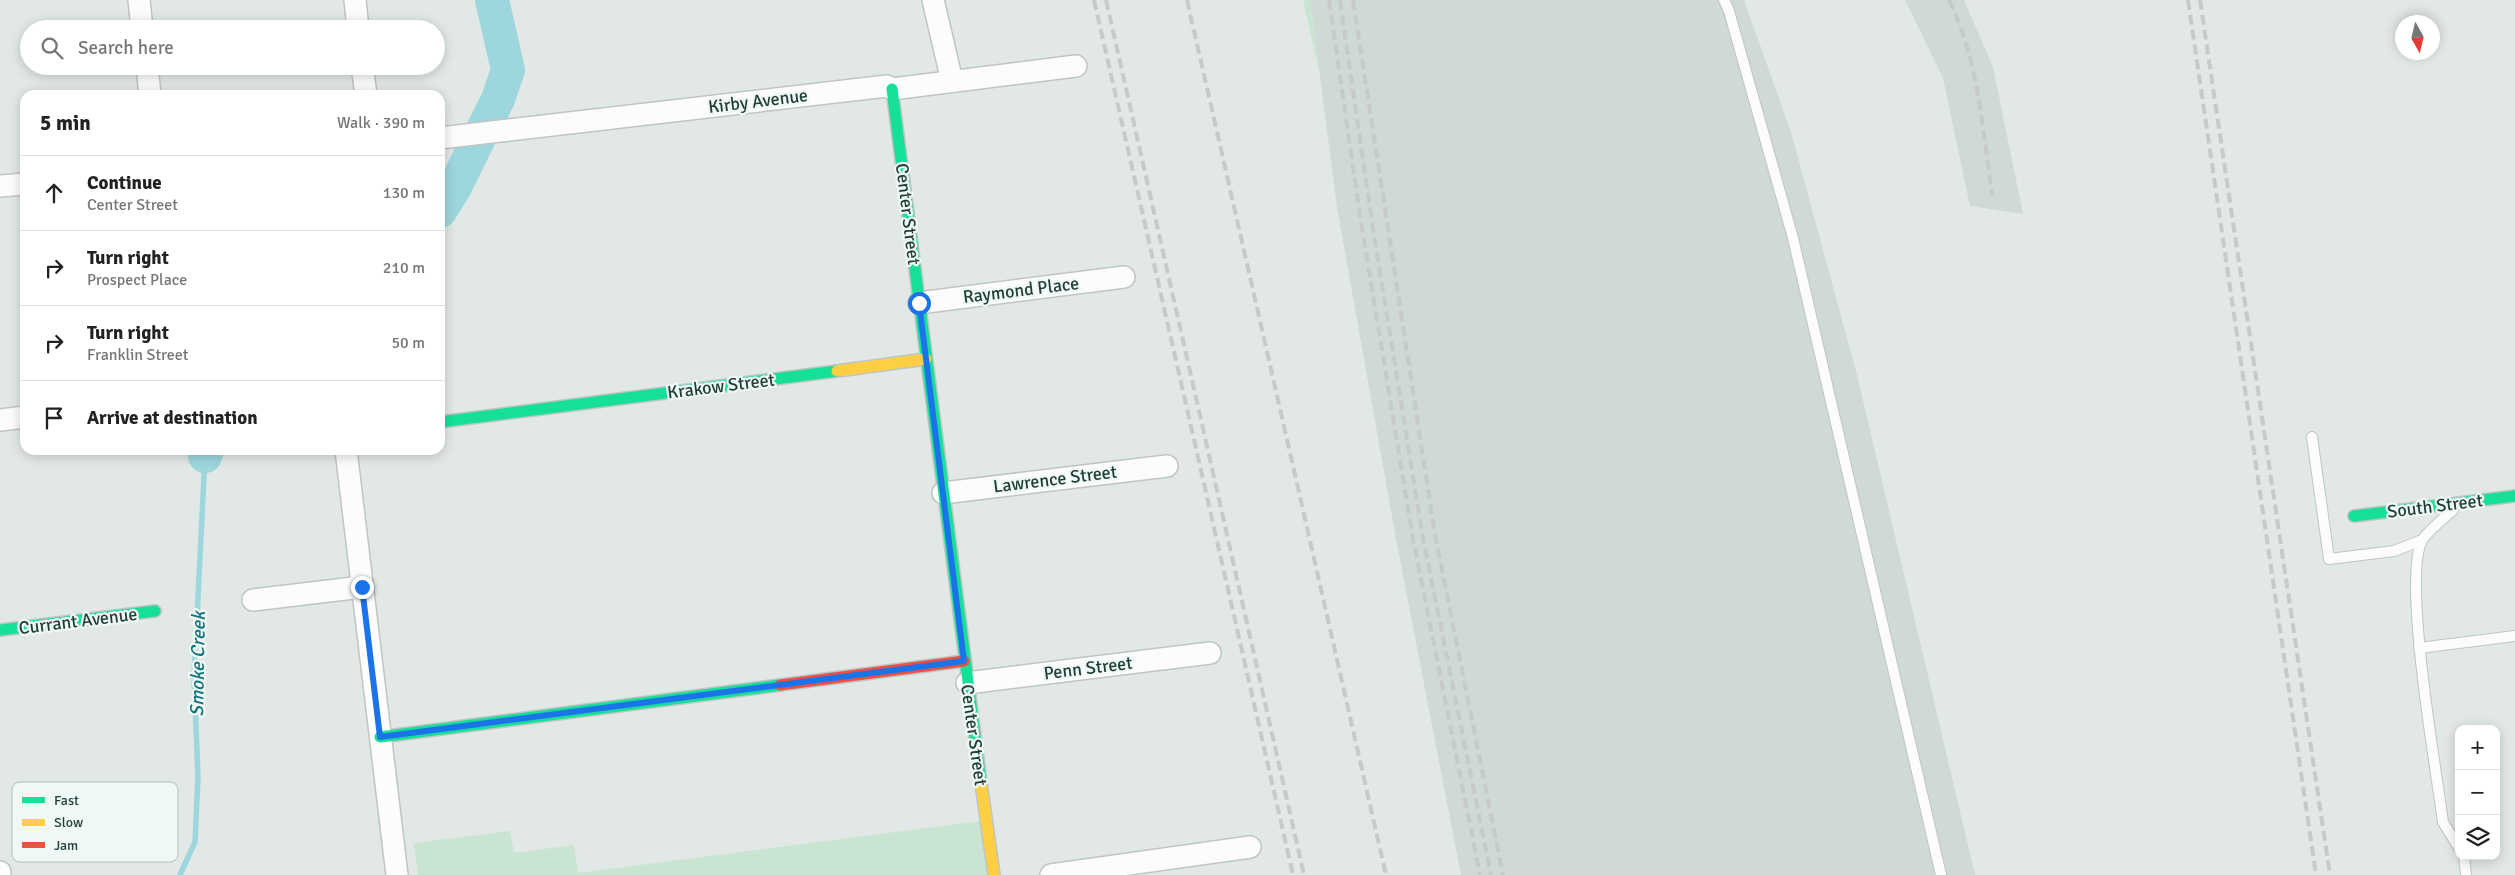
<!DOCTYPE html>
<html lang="en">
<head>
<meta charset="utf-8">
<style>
  :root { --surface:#fff; --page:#f2f2f2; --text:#222; --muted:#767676; --line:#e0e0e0 }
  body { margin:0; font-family:Signika,sans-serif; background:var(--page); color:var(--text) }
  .controls { position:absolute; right:15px; bottom:15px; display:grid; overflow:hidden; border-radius:10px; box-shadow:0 2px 12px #0003 }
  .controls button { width:45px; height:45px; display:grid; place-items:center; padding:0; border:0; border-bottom:1px solid var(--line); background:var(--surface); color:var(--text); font:25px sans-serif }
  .compass { position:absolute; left:2395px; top:15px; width:45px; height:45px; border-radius:50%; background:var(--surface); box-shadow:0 2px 12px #0003; rotate:172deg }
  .stop { position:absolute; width:15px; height:15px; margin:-11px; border:4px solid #1a73e8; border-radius:50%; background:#fff }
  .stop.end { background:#1a73e8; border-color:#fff; box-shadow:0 1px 5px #0008 }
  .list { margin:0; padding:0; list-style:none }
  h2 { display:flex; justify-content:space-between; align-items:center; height:65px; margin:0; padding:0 20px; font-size:21px }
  h2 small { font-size:16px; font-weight:400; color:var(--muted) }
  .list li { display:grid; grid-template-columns:32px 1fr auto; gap:15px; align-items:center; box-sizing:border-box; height:75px; padding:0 20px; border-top:1px solid var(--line) }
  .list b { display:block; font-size:19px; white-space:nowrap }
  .list p { margin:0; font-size:16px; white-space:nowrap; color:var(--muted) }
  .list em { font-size:16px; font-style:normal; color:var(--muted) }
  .icon { flex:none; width:28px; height:28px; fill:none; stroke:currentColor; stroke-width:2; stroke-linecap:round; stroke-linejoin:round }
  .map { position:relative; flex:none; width:2515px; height:875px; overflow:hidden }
  .search { position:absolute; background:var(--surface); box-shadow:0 2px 12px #0003; left:20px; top:20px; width:425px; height:55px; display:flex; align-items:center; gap:12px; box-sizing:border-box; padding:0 18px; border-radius:28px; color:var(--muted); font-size:19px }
  .panel { position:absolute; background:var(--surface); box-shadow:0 2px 12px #0003; left:20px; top:90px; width:425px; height:365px; border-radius:15px }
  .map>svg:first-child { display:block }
  .built { fill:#cfdad5 }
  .green { fill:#c9e4d0 }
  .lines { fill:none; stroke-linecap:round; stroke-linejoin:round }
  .stream { stroke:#9dd6dc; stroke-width:5.5 }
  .river { stroke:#9dd6dc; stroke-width:34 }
  .lane-casing { stroke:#bfc5c2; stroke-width:12 }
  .street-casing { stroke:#bfc5c2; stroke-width:24 }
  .fast-casing { stroke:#bdc6c2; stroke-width:14 }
  .slow-casing { stroke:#bdc6c2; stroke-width:14 }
  .jam-casing { stroke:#bdc6c2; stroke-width:14 }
  .lane { stroke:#fbfcfb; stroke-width:10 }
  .street { stroke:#fbfcfb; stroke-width:21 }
  .fast { stroke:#16e098; stroke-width:11 }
  .slow { stroke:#ffcf43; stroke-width:11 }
  .jam { stroke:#f24e42; stroke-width:11 }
  .rail { stroke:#c6cac9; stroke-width:4; stroke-dasharray:10 5; stroke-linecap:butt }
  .route { stroke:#1a73e8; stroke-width:6 }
  .labels { text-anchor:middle; stroke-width:4.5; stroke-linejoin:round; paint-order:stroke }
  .street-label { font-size:18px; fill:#1e3e33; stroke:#eff8f3 }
  .water-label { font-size:19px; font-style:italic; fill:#117380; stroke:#eff8f3 }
  .key { fill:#eff8f3; stroke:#b0c0b9; stroke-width:1 }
  .key-label { font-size:14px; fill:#1e3e33 }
</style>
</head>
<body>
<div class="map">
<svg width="2515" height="875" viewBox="0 0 2515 875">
  <rect width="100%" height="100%" fill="#e2e8e5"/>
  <g class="built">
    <polygon points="1310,0 1744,0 1791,132 1857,375 1975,875 1461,875 1396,539 1337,207"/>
    <polygon points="1905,0 1964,0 1993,67 2023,214 1970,206 1943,78"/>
  </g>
  <g class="green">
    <polygon points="1303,0 1310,0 1319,71"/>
    <polygon points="981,821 988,875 418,875 414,843 510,831 514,853 574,845 578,873"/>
  </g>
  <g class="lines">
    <polyline class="stream" points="180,875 195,842 198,777 194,677 205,456"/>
    <g class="river">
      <polyline points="440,211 455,187 498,99 508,70 492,0"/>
      <polyline points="205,456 207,450"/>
    </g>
    <defs>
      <g id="lane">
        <polyline points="1724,0 1729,11 1793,238 1941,875"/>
        <polyline points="2312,437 2329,559 2394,551 2422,540"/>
        <path d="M2453,510C2443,519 2430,529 2423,539C2401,572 2437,774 2443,822L2459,848"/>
        <polyline points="2419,648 2515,636"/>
        <polyline points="2464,856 2466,875"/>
      </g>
      <g id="street">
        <polyline points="139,0 142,29"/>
        <polyline points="355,0 358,29"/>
        <polyline points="933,0 952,81"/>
        <polyline points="147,66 150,95"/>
        <polyline points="362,66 366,95"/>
        <polyline points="440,138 887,86 892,89 1076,66"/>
        <polyline points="0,186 25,184"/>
        <polyline points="919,303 1124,277"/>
        <polyline points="0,420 25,417"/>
        <polyline points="346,450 397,875"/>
        <polyline points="943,493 1167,466"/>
        <polyline points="253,600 362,587"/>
        <polyline points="967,683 1210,653"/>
        <polyline points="0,872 0,875"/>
        <polyline points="1051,875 1250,847"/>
      </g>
      <g id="fast">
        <polyline points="892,89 981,783"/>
        <polyline points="440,422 837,371"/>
        <polyline points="2354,516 2515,496"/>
        <polyline points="0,630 155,611"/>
        <polyline points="380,737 780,685"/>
      </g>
      <g id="slow">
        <polyline points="837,371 926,359"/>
        <polyline points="981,783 994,875"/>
      </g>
      <polyline id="jam" points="780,685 964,661"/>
    </defs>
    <use href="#lane" class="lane-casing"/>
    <use href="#street" class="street-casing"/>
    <use href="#fast" class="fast-casing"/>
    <use href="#slow" class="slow-casing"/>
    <use href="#jam" class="jam-casing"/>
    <use href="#lane" class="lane"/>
    <use href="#street" class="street"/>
    <use href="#fast" class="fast"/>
    <use href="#slow" class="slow"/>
    <use href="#jam" class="jam"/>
    <g class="rail">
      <polyline points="1094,0 1293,875"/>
      <polyline points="1106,0 1304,875"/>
      <polyline points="1187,0 1386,875"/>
      <polyline points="1329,0 1361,222 1413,539 1480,875"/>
      <polyline points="1340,0 1372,223 1423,538 1491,875"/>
      <polyline points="1353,0 1435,535 1503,875"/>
      <path d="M1949,0C1978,59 1983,130 1992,195"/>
      <polyline points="2188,0 2316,875"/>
      <polyline points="2200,0 2330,875"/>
    </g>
  </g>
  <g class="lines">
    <polyline class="route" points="362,587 380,737 964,661 919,303"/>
  </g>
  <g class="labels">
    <g class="street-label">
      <text transform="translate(758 101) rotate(-7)" y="6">Kirby Avenue</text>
      <text transform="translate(908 214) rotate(83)" y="6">Center Street</text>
      <text transform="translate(1021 290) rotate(-7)" y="6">Raymond Place</text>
      <text transform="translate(721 386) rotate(-7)" y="6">Krakow Street</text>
      <text transform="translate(1055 479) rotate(-7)" y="6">Lawrence Street</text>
      <text transform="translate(2435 506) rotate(-7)" y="6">South Street</text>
      <text transform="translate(78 621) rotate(-7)" y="6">Currant Avenue</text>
      <text transform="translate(1088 668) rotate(-7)" y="6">Penn Street</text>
      <text transform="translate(974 735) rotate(82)" y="6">Center Street</text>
    </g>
    <g class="water-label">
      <text transform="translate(197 664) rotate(-89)" y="7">Smoke Creek</text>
    </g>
  </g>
  <rect x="12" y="782" width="166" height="80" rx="8" class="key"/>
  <rect x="22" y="797" width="23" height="6" fill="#16e098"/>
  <rect x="22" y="819" width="23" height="7" fill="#ffcf43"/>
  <rect x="22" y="842" width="23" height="6" fill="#f24e42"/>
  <g class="key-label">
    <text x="54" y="805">Fast</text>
    <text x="54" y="827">Slow</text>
    <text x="54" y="850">Jam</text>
  </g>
</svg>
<div class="controls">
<button>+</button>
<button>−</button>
<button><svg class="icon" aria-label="layers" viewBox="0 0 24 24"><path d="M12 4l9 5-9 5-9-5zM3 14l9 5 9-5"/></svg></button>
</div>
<svg class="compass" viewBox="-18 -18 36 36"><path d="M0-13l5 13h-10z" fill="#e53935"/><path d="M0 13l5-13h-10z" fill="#767676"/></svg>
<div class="stop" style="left:919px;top:303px"></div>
<div class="stop end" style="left:362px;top:587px"></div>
<div class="search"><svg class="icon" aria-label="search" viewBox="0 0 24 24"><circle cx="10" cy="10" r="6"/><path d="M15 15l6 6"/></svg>Search here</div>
<section class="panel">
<h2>5 min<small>Walk · 390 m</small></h2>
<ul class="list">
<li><svg class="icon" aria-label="ahead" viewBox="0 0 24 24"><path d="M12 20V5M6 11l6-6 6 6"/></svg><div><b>Continue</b><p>Center Street</p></div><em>130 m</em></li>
<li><svg class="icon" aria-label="right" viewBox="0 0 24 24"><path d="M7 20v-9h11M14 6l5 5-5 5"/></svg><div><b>Turn right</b><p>Prospect Place</p></div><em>210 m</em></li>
<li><svg class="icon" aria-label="right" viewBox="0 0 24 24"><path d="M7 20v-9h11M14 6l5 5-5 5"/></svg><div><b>Turn right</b><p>Franklin Street</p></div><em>50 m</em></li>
<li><svg class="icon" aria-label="arrive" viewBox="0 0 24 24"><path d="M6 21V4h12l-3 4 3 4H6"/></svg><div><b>Arrive at destination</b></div></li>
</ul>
</section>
</div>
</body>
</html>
